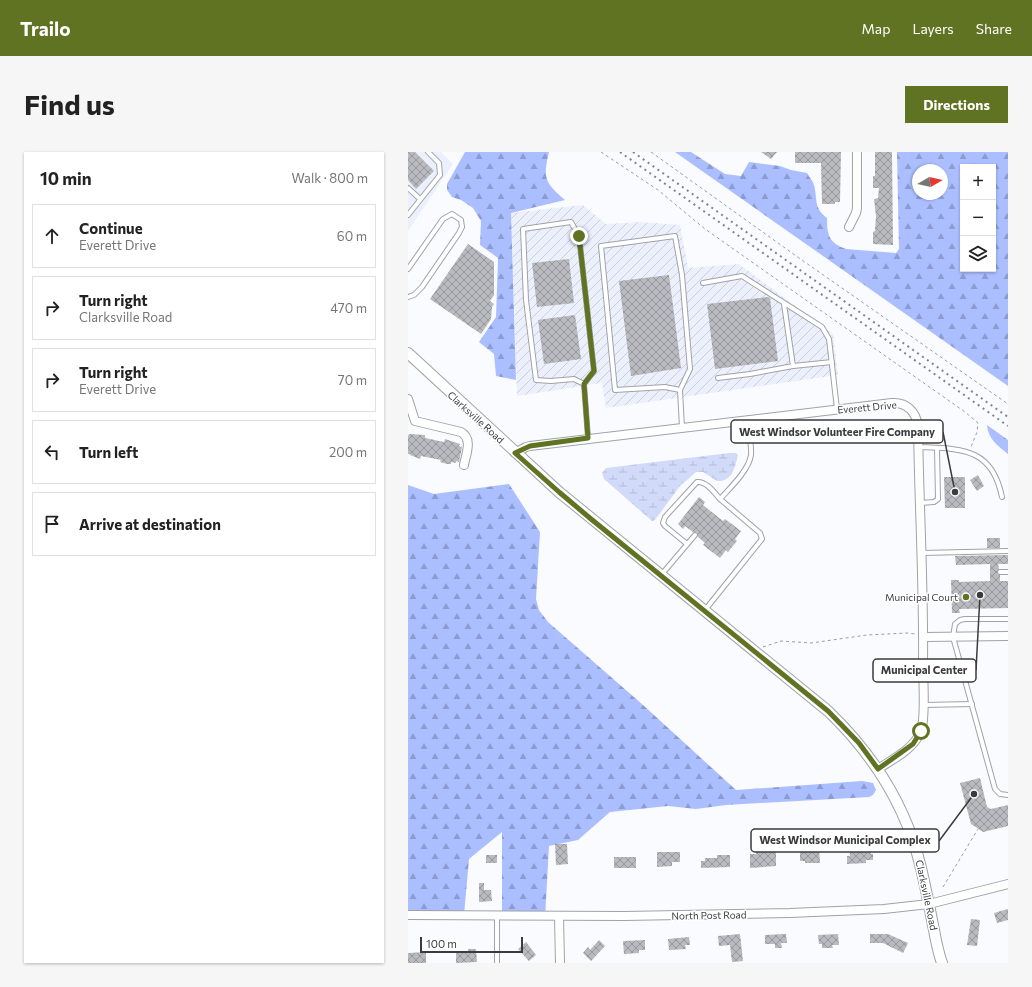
<!DOCTYPE html>
<html lang="en">
<head>
<meta charset="utf-8">
<style>
  :root { --surface:#fff; --page:#f6f6f6; --text:#222; --muted:#767676; --line:#e0e0e0; --accent:#607322 }
  body { margin:0; font-family:Commissioner,sans-serif; background:var(--page); color:var(--text) }
  .controls { position:absolute; right:12px; top:12px; display:grid; overflow:hidden; border-radius:0px; box-shadow:0 1px 3px #0004 }
  .controls button { width:36px; height:36px; display:grid; place-items:center; padding:0; border:0; border-bottom:1px solid var(--line); background:var(--surface); color:var(--text); font:20px sans-serif }
  .compass { position:absolute; left:504px; top:12px; width:36px; height:36px; border-radius:50%; background:var(--surface); box-shadow:0 1px 3px #0004; rotate:81deg }
  .scale { position:absolute; left:12px; bottom:10px; width:103px; box-sizing:border-box; padding-left:4px; border:2px solid #3a3b3d; border-top:0; font-size:11px; line-height:14px; white-space:nowrap; color:#3a3b3d; -webkit-text-stroke:3px #fff; paint-order:stroke }
  .stop { position:absolute; width:12px; height:12px; margin:-9px; border:3px solid #607322; border-radius:50%; background:#fff }
  .stop.end { background:#607322; border-color:#fff; box-shadow:0 1px 4px #0008 }
  .list { margin:0; padding:0; list-style:none }
  h2 { display:flex; justify-content:space-between; align-items:center; height:52px; margin:0; padding:0 16px; font-size:17px }
  h2 small { font-size:13px; font-weight:400; color:var(--muted) }
  .list li { display:grid; grid-template-columns:26px 1fr auto; gap:12px; align-items:center; box-sizing:border-box; height:64px; margin:0 8px 8px; padding:0 8px; border:1px solid var(--line); border-radius:0px }
  .list b { display:block; font-size:15px; white-space:nowrap }
  .list p { margin:0; font-size:13px; white-space:nowrap; color:var(--muted) }
  .list em { font-size:13px; font-style:normal; color:var(--muted) }
  .icon { flex:none; width:22px; height:22px; fill:none; stroke:currentColor; stroke-width:2; stroke-linecap:round; stroke-linejoin:round }
  .map { position:relative; flex:none; width:600px; height:811px; overflow:hidden; border-radius:0px }
  header { display:flex; align-items:center; gap:24px; box-sizing:border-box; height:56px; padding:0 20px; background:var(--accent); color:#fff }
  header strong { font-size:19px }
  nav { display:flex; gap:22px; margin-inline-start:auto; font-size:14px }
  .intro { display:flex; align-items:center; justify-content:space-between; box-sizing:border-box; height:96px; padding:0 24px }
  h1 { margin:0; font-size:28px }
  .button { padding:10px 18px; border-radius:0px; background:var(--accent); color:#fff; font-size:14px; font-weight:700 }
  main { display:flex; gap:24px; padding:0 24px }
  aside { flex:1; background:var(--surface); border-radius:0px; box-shadow:0 1px 3px #0004 }
  .map>svg:first-child { display:block }
  .built { fill:#ecf0fd }
  .industrial { fill:url(#industrial-furrows) }
  .forest { fill:url(#forest-firs); fill-rule:evenodd }
  .wetland { fill:url(#wetland-marsh) }
  .building { fill:url(#building-cross-hatch) }
  .lines { fill:none; stroke-linecap:round; stroke-linejoin:round }
  .service-casing { stroke:#a0a2a7; stroke-width:6 }
  .minor-casing { stroke:#a0a2a7; stroke-width:10 }
  .tertiary-casing { stroke:#a0a2a7; stroke-width:12 }
  .path { stroke:#9c9da0; stroke-width:1; stroke-dasharray:3 3; stroke-linecap:butt }
  .service { stroke:#fff; stroke-width:4 }
  .minor { stroke:#fff; stroke-width:8 }
  .tertiary { stroke:#fff; stroke-width:10 }
  .rail { stroke:#838487; stroke-width:2; stroke-dasharray:2 4; stroke-linecap:butt }
  .route { stroke:#607322; stroke-width:5 }
  .poi-dot { fill:#607322; stroke:#fff; stroke-width:1.5 }
  .labels { text-anchor:middle; stroke-width:3; stroke-linejoin:round; paint-order:stroke }
  .street-label { font-size:10px; fill:#3a3b3d; stroke:#fff }
  .poi-label { font-size:10px; fill:#3a3b3d; stroke:#fff; text-anchor:end }
  .leader { fill:none; stroke:#3a3b3d; stroke-width:1.5 }
  .callout-dot { fill:#3a3b3d; stroke:#fff; stroke-width:1.5 }
  .callout { fill:#fff; stroke:#3a3b3d; stroke-width:1.5 }
  .callout-label { font-size:11px; text-anchor:middle; font-weight:bold; fill:#3a3b3d }
</style>
</head>
<body>
<header>
<strong>Trailo</strong>
<nav><a>Map</a><a>Layers</a><a>Share</a></nav>
</header>
<div class="intro"><h1>Find us</h1><a class="button">Directions</a></div>
<main>
<aside>
<h2>10 min<small>Walk · 800 m</small></h2>
<ul class="list">
<li><svg class="icon" aria-label="ahead" viewBox="0 0 24 24"><path d="M12 20V5M6 11l6-6 6 6"/></svg><div><b>Continue</b><p>Everett Drive</p></div><em>60 m</em></li>
<li><svg class="icon" aria-label="right" viewBox="0 0 24 24"><path d="M7 20v-9h11M14 6l5 5-5 5"/></svg><div><b>Turn right</b><p>Clarksville Road</p></div><em>470 m</em></li>
<li><svg class="icon" aria-label="right" viewBox="0 0 24 24"><path d="M7 20v-9h11M14 6l5 5-5 5"/></svg><div><b>Turn right</b><p>Everett Drive</p></div><em>70 m</em></li>
<li><svg class="icon" aria-label="left" viewBox="0 0 24 24"><path d="M17 20v-9H6M10 6l-5 5 5 5"/></svg><div><b>Turn left</b></div><em>200 m</em></li>
<li><svg class="icon" aria-label="arrive" viewBox="0 0 24 24"><path d="M6 21V4h12l-3 4 3 4H6"/></svg><div><b>Arrive at destination</b></div></li>
</ul>
</aside>
<div class="map">
<svg width="600" height="811" viewBox="0 0 600 811">
  <defs>
    <pattern id="industrial-furrows" width="10" height="10" patternUnits="userSpaceOnUse"><rect width="10" height="10" fill="#ecf0fd"/><path d="M-1 1l2-2M0 10L10 0M9 11l2-2" fill="none" stroke="#cbcfda"/></pattern>
    <pattern id="forest-firs" width="22" height="20" patternUnits="userSpaceOnUse"><rect width="22" height="20" fill="#abbeff"/><path d="M5 1l3.5 6h-7zM16 11l3.5 6h-7z" fill="#8c9cd0"/></pattern>
    <pattern id="wetland-marsh" width="20" height="14" patternUnits="userSpaceOnUse"><rect width="20" height="14" fill="#d1dbf9"/><path d="M1 5h8M5 5V1M11 12h8M15 12V8" fill="none" stroke="#b4bdd6"/></pattern>
    <pattern id="building-cross-hatch" width="8" height="8" patternUnits="userSpaceOnUse"><rect width="8" height="8" fill="#b9babf"/><path d="M0 0l8 8M0 8l8-8" fill="none" stroke="#97989c"/></pattern>
  </defs>
  <rect width="100%" height="100%" fill="#fafbff"/>
  <polygon class="built" points="0,0 33,0 45,12 0,79"/>
  <polygon class="industrial" points="175,53 198,72 232,70 272,73 280,116 331,112 425,182 430,223 198,256 194,231 109,244 103,61"/>
  <g class="forest">
    <path d="M57,0H141C135,26 136,30 157,48L103,61L108,228L88,224L86,202L71,190L88,165L90,106L72,93L73,69L65,56L53,48L44,45L39,38V32Z"/>
    <path d="M267,0H283L317,22L333,24L341,10L372,14L383,18L399,21C401,25 405,29 406,33C410,48 405,55 419,66C419,83 421,91 438,97L488,101L491,97L489,0H600V234ZM555,15H585V117H555ZM510,18H534V42H510Z"/>
    <path d="M579,273L600,288V302C590,294 580,287 579,273Z"/>
    <polygon points="101,332 132,380 128,447 131,458 140,470 235,553 328,638 454,629 465,631 468,638 465,643 461,645 318,653 288,657 260,654 202,660 170,688 141,694 137,766 94,765 94,680 61,707 56,763 0,764 0,333 26,342"/>
  </g>
  <path class="wetland" d="M321,301H328L330,303C327,316 324,330 309,329L295,320H288L272,334L247,368L244,369L196,327L194,321L198,316Z"/>
  <g class="building">
    <polygon points="0,0 7,0 26,19 8,37 0,28"/>
    <polygon points="353,0 369,0 363,7"/>
    <polygon points="387,0 433,0 432,50 427,50 427,52 414,52 413,11 387,11"/>
    <polygon points="467,0 484,0 485,93 465,92 465,80 467,79 468,64 466,47 470,46 471,36 465,36 465,24 467,24"/>
    <polygon points="60,92 86,110 86,143 82,149 86,152 84,155 83,167 73,182 22,147"/>
    <polygon points="161,107 166,151 129,155 124,111"/>
    <polygon points="261,123 273,216 223,224 211,129"/>
    <polygon points="360,145 362,146 370,209 307,217 299,152"/>
    <polygon points="167,163 173,207 136,212 130,168"/>
    <polygon points="1,282 17,283 17,286 36,290 37,287 52,292 51,294 54,295 51,310 48,309 48,311 43,310 43,312 39,312 32,310 33,308 13,304 12,307 2,303 2,302 0,302 0,284"/>
    <polygon points="570,323 576,334 569,339 562,328"/>
    <polygon points="536,325 557,325 557,356 537,356"/>
    <polygon points="291,345 297,350 295,353 315,369 317,367 333,379 327,387 329,389 320,400 318,398 312,406 295,393 297,391 290,385 289,380 285,380 277,374 275,377 270,372"/>
    <rect x="579" y="386" width="13" height="10"/>
    <polygon points="600,403 600,412 590,412 591,417 589,420 589,422 592,423 592,429 600,429 600,456 551,457 552,461 544,461 543,428 551,428 551,430 582,429 582,412 548,413 547,404"/>
    <polygon points="572,626 579,655 583,657 600,653 600,674 575,680 563,672 552,631"/>
    <polygon points="147,692 159,692 160,712 148,713"/>
    <polygon points="462,692 463,702 465,702 465,708 458,708 458,711 439,712 439,704 442,704 441,694"/>
    <polygon points="396,695 411,695 412,711 397,711 397,709 392,709 392,699 396,699"/>
    <polygon points="348,699 368,699 368,714 342,716 342,702 348,702"/>
    <polygon points="249,700 272,700 272,710 264,710 264,714 249,715"/>
    <rect x="78" y="703" width="11" height="8"/>
    <polygon points="309,703 322,703 322,715 293,716 293,709 297,709 297,706 309,706"/>
    <rect x="206" y="705" width="22" height="11"/>
    <polygon points="71,731 76,731 76,738 83,738 84,749 71,750"/>
    <polygon points="600,757 600,768 589,771 586,761"/>
    <polygon points="563,767 572,768 569,794 559,793"/>
    <polygon points="332,782 335,809 324,810 322,793 311,794 310,784"/>
    <polygon points="378,782 379,791 373,791 374,796 367,796 367,792 357,792 357,783"/>
    <polygon points="430,782 431,793 424,793 425,796 414,796 414,792 411,792 410,783"/>
    <polygon points="462,782 480,782 500,791 495,801 475,791 462,791"/>
    <polygon points="281,785 282,793 277,793 278,797 261,798 260,787"/>
    <polygon points="191,788 197,794 183,809 175,801 180,795 182,798"/>
    <polygon points="237,788 237,798 231,798 231,801 216,802 215,789"/>
    <polygon points="118,790 128,803 121,809 110,797"/>
    <polygon points="60,797 68,797 69,810 48,811 48,801 60,801"/>
    <polygon points="18,800 18,811 0,811 0,801"/>
  </g>
  <g class="lines">
    <defs>
      <g id="service">
        <polyline points="0,36 12,47"/>
        <polyline points="0,63 32,23 31,11 20,0"/>
        <polyline points="0,117 35,67 44,62 53,68 54,75 51,81 14,135 6,143 0,145"/>
        <polyline points="295,131 334,124 414,175 421,187 429,257"/>
        <polyline points="376,152 385,214 424,210"/>
        <polyline points="310,226 342,222 385,214"/>
        <polyline points="176,232 166,227 143,229 128,228 118,148 115,77 163,70 171,84 186,219 176,232 180,286"/>
        <polyline points="272,238 257,235 207,238 193,94 267,84 274,123 282,217 272,238 274,276"/>
        <path d="M511,295C553,297 584,295 594,345"/>
        <polyline points="512,351 526,350 530,347 529,296"/>
        <path d="M279,392L257,374L255,371L257,365L289,330C298,329 306,340 312,347"/>
        <polyline points="514,401 600,399"/>
        <polyline points="592,420 600,420"/>
        <polyline points="254,422 287,383"/>
        <path d="M297,458L354,387L352,381L312,347C322,336 341,318 343,303C344,292 340,279 339,268"/>
        <polyline points="600,467 557,467 552,468 547,472 545,485 587,637 592,642 600,643"/>
        <polyline points="516,553 564,552"/>
        <polyline points="89,764 89,811"/>
      </g>
      <g id="minor">
        <polyline points="441,75 448,61 449,56 449,0"/>
        <path d="M0,247L7,269L53,280C65,287 58,302 56,313"/>
        <path d="M107,301L118,295L122,294L484,251C499,250 508,260 510,274C511,354 516,433 515,512C515,529 518,564 513,579C506,597 485,607 470,617"/>
        <polyline points="516,485 600,484"/>
        <polyline points="0,763 216,764 382,761 476,757 521,752 600,732"/>
        <polyline points="151,764 152,811"/>
      </g>
      <path id="tertiary" d="M0,201L151,340L420,559C466,603 498,653 513,716C518,737 522,758 526,778C528,789 530,800 534,811"/>
    </defs>
    <use href="#service" class="service-casing"/>
    <use href="#minor" class="minor-casing"/>
    <use href="#tertiary" class="tertiary-casing"/>
    <g class="path">
      <polyline points="193,0 250,38 297,77 557,260 570,271 569,280 563,295"/>
      <polyline points="243,0 391,106 600,252"/>
      <polyline points="355,495 373,489 403,491 459,483 499,481 507,482"/>
      <polyline points="535,735 570,677"/>
    </g>
    <use href="#service" class="service"/>
    <use href="#minor" class="minor"/>
    <use href="#tertiary" class="tertiary"/>
    <g class="rail">
      <polyline points="212,0 600,274"/>
      <polyline points="225,0 600,265"/>
    </g>
  </g>
  <g class="lines">
    <polyline class="route" points="171,84 186,219 176,232 180,286 122,294 107,301 151,340 183,367 420,559 451,591 470,617 505,592 513,579"/>
  </g>
  <circle class="poi-dot" cx="558" cy="445" r="4"/>
  <g class="labels">
    <g class="street-label">
      <text transform="translate(459 255) rotate(-5)" y="4">Everett Drive</text>
      <text transform="translate(68 265) rotate(42)" y="4">Clarksville Road</text>
      <text transform="translate(519 743) rotate(78)" y="4">Clarksville Road</text>
      <text transform="translate(301 763) rotate(-1)" y="4">North Post Road</text>
    </g>
    <g class="poi-label">
      <text x="550" y="449">Municipal Court</text>
    </g>
  </g>
  <path class="leader" d="M547 340L535 280M572 443L568 518M566 642L531 689"/>
  <g class="callout-dot">
    <circle cx="547" cy="340" r="4"/>
    <circle cx="572" cy="443" r="4"/>
    <circle cx="566" cy="642" r="4"/>
  </g>
  <g class="callout">
    <rect x="323" y="268" width="212" height="23" rx="4"/>
    <rect x="465" y="507" width="103" height="23" rx="4"/>
    <rect x="343" y="677" width="188" height="23" rx="4"/>
  </g>
  <g class="callout-label">
    <text x="429" y="284">West Windsor Volunteer Fire Company</text>
    <text x="516" y="522">Municipal Center</text>
    <text x="437" y="692">West Windsor Municipal Complex</text>
  </g>
</svg>
<div class="controls">
<button>+</button>
<button>−</button>
<button><svg class="icon" aria-label="layers" viewBox="0 0 24 24"><path d="M12 4l9 5-9 5-9-5zM3 14l9 5 9-5"/></svg></button>
</div>
<svg class="compass" viewBox="-18 -18 36 36"><path d="M0-13l5 13h-10z" fill="#e53935"/><path d="M0 13l5-13h-10z" fill="#767676"/></svg>
<div class="scale">100 m</div>
<div class="stop" style="left:513px;top:579px"></div>
<div class="stop end" style="left:171px;top:84px"></div>
</div>
</main>
</body>
</html>
